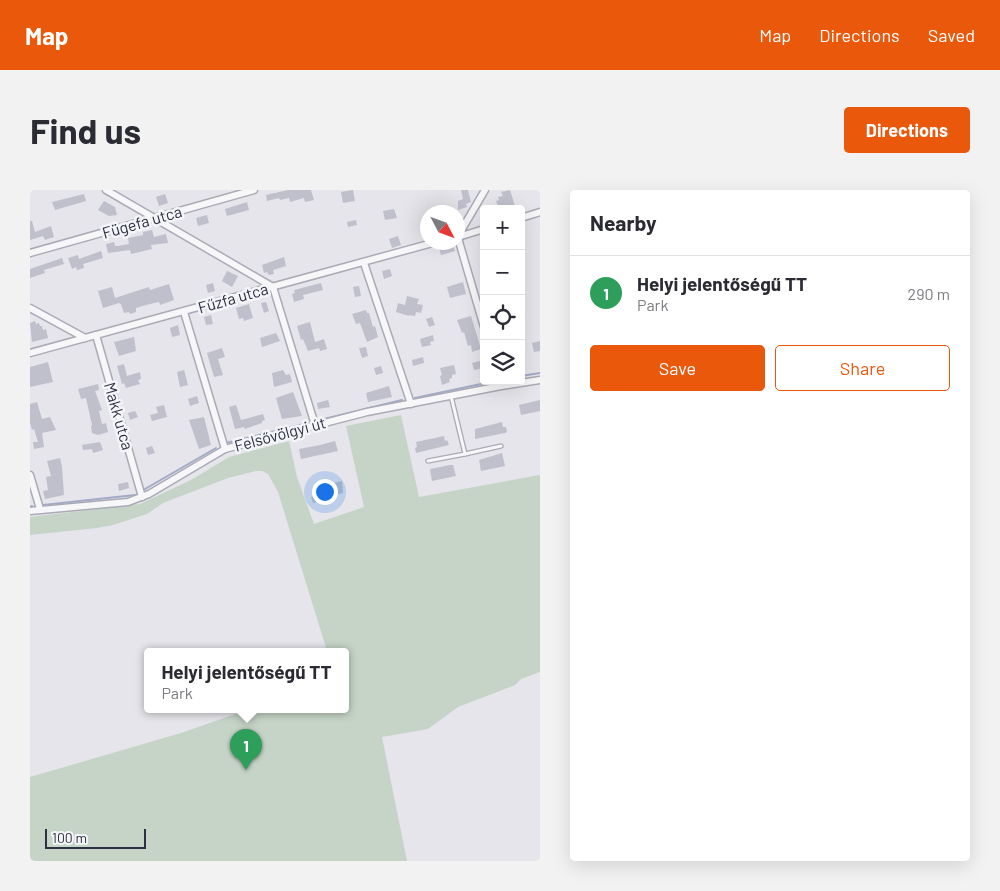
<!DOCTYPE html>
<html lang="en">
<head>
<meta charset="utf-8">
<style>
  :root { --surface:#fff; --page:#f2f2f3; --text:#2b2b33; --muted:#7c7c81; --line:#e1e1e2; --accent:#ea580c }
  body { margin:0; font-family:Barlow,sans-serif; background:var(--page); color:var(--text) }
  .controls { position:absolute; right:15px; top:15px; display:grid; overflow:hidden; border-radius:5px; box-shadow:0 5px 20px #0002 }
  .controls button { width:45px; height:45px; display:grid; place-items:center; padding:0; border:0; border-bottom:1px solid var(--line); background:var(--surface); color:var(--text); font:25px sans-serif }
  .compass { position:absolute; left:390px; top:15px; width:45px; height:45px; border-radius:50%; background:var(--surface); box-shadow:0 5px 20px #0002; rotate:131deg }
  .scale { position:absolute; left:15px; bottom:12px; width:101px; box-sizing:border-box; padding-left:5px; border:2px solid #2d2f42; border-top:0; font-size:14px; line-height:18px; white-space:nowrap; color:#2d2f42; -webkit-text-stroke:4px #f4f5f8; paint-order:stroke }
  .you { position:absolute; left:294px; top:301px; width:18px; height:18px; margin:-12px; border:4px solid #fff; border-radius:50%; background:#1a73e8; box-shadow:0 0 0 8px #1a73e833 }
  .badge { display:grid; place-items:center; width:32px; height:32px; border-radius:50%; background:var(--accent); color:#fff; font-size:16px; font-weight:700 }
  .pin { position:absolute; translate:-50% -41px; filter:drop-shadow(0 1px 2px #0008) }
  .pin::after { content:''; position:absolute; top:26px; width:18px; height:15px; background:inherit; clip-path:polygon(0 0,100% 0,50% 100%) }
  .popup { position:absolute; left:114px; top:458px; width:205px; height:65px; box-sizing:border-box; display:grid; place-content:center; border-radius:5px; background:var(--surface); filter:drop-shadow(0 1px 4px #0005); font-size:16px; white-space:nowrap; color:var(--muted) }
  .popup b { font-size:19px; color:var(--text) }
  .popup::after { content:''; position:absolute; left:50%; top:100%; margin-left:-10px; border:10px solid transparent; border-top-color:var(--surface) }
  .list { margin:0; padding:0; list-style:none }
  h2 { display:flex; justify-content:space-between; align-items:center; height:65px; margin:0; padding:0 20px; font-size:21px }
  h2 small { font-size:16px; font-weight:400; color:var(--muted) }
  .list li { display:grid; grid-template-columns:32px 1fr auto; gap:15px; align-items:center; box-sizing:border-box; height:75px; padding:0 20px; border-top:1px solid var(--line) }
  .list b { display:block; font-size:19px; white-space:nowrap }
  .list p { margin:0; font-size:16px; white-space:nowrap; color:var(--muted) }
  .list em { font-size:16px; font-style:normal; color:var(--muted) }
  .actions { display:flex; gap:10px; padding:15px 20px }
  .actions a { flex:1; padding:11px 0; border:1px solid var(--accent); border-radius:5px; text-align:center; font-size:18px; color:var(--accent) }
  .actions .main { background:var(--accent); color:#fff }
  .icon { flex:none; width:28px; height:28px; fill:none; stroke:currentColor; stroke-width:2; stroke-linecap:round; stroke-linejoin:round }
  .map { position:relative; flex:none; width:510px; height:671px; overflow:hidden; border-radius:5px }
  header { display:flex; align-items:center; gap:30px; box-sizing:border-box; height:70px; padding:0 25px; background:var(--accent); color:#fff }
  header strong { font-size:24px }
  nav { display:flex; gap:28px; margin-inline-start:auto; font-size:18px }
  .intro { display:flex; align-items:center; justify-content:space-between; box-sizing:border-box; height:120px; padding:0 30px }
  h1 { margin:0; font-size:35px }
  .button { padding:12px 22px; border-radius:5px; background:var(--accent); color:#fff; font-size:18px; font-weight:700 }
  main { display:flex; gap:30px; padding:0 30px }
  aside { flex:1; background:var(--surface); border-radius:5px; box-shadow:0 5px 20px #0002 }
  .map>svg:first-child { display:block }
  .green { fill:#c6d4c7 }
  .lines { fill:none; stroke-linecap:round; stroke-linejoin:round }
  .stream { stroke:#a3aac8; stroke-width:2 }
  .building { fill:#bfc0cb }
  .lane-casing { stroke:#aaabb5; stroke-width:5.5 }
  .street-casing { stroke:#aaabb5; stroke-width:9 }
  .lane { stroke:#f7f7fa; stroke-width:3 }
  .street { stroke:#f7f7fa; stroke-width:6 }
  .labels { text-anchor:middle; stroke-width:5; stroke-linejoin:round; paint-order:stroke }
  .street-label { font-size:16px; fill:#2d2f42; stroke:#f4f5f8 }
</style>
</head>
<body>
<header>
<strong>Map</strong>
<nav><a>Map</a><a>Directions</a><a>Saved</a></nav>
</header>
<div class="intro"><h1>Find us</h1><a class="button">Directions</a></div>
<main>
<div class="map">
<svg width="510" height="671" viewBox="0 0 510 671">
  <rect width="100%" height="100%" fill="#e5e5eb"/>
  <polygon class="green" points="371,225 389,307 510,285 510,482 491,489 485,495 428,517 398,539 352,547 377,671 0,671 0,587 151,543 220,519 315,519 315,461 297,461 248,302 238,284 232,281 226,281 198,288 133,313 117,324 83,335 67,338 0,345 0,327 110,314 161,290 199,267 259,251 267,287 284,334 334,317 316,236"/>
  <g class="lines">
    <g class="stream">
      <polyline points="491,186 510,183"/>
      <polyline points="385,208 465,191"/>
      <polyline points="290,230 372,210"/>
      <polyline points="196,253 278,233"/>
      <polyline points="115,299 186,258"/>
      <polyline points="13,315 105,305"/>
      <polyline points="0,317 2,316"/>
    </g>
  </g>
  <g class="building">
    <polygon points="258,0 281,0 284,10 275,12 274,8 260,12 259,8 250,10 249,8 237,11 236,5"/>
    <polygon points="323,0 325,11 313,13 311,2"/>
    <polygon points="431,0 438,0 441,12 436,14 437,17 428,20 428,11 433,9"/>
    <polygon points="480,0 485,16 469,19 466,11 469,10 468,7 473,6 471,2"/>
    <polygon points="54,4 56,11 25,20 22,12"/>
    <polygon points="135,4 138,13 129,16 126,7"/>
    <polygon points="74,11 85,17 87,25 79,26 68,20"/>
    <polygon points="217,12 219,20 197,26 195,19"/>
    <polygon points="364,19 367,28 355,30 353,21"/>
    <polygon points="177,25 179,33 168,36 166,28"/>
    <polygon points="326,30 327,35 318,37 317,32"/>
    <polygon points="0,31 2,31 5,42 21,36 24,47 15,50 13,46 0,50"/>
    <polygon points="122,40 124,47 136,44 138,53 121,55 122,59 101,64 100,60 78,63 76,54 84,52 85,56 88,56 99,54 98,48 113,45 113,42"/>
    <polygon points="368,46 371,55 362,58 359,49"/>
    <polygon points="423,54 425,61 411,65 409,58"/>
    <polygon points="71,61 73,68 53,74 54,78 47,80 46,77 42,79 38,68 48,65 49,69"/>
    <polygon points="254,67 256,76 243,80 244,84 239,85 237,82 234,83 232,75"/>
    <polygon points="32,68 34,74 14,80 15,83 0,88 0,79"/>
    <polygon points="360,79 362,86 354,89 352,81"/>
    <polygon points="197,81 208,86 202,97 192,91"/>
    <polygon points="433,92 436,104 420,108 417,97"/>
    <polygon points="183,93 185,101 178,103 176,95"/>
    <polygon points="291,93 293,100 273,105 274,109 264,112 262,104 265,103 264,100"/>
    <polygon points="139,94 144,110 130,115 129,112 116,115 106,118 106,122 100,124 99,122 94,123 91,114 90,114 89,113 73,118 68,101 82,97 85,108 119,97 120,100"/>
    <polygon points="329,96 331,106 325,107 323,97"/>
    <polygon points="377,106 389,109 387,114 393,115 391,123 386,122 385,126 379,125 379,126 366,122 368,113 375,115"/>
    <polygon points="236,112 239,121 234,123 231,113"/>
    <polygon points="219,114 223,128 214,131 213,128 209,129 206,118"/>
    <polygon points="336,120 337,123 339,123 343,137 345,136 348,147 337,152 330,133 326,134 322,124"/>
    <polygon points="181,125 183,134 176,135 174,127"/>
    <polygon points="441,126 451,159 442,162 441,155 438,156 434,142 432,143 427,130"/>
    <polygon points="402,127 405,135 399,137 396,129"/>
    <polygon points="5,131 6,134 9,133 10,136 12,136 13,140 16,139 18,148 2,152 0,133"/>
    <polygon points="280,132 285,152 294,149 297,159 290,161 289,158 278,161 273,149 271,150 267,136"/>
    <polygon points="148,135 150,145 142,147 140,138"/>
    <polygon points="246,143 250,151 232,157 230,148"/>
    <polygon points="403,145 404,151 400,152 401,155 392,157 390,149"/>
    <polygon points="104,147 106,161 89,166 84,152"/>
    <polygon points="510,151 510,161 504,162 502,153"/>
    <polygon points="336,157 338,166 332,168 329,158"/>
    <polygon points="192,158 195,167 188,169 193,185 184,187 177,163"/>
    <polygon points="393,167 394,173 383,176 382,170"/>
    <polygon points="454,170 454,178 444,180 442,173"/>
    <polygon points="18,172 23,192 0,197 0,177"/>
    <polygon points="94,174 97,186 110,182 111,189 108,190 110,194 96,198 94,193 92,194 87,176"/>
    <polygon points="424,175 426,184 422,185 422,188 419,189 420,192 412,195 410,186 412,185 410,178"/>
    <polygon points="351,176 353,183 346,185 344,178"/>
    <polygon points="154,180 158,195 150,197 147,182"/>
    <polygon points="253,180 256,185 260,184 262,192 244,197 242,183"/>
    <polygon points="68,194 69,200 65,201 72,220 69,221 72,234 76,233 78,242 68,245 62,243 61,236 62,235 56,208 51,209 48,199"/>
    <polygon points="359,196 362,207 338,212 336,203"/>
    <polygon points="263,202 272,226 252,229 246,208"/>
    <polygon points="167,206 169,213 160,216 158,209"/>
    <polygon points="298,210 300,217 288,219 287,213"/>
    <polygon points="510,210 510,221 491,225 489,215"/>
    <polygon points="7,212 12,229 20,227 26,240 12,243 14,257 4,259 3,252 8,252 4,239 2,240 0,233 0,214"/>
    <polygon points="134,215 137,227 122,231 120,225 128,223 126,217"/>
    <polygon points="206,215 211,230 233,224 235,230 232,231 232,233 215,239 214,237 205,239 199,217"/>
    <polygon points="105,221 108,227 100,230 98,223"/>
    <polygon points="174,227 181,255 169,259 159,230"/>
    <polygon points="472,232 473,237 476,237 477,242 475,243 445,249 445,239"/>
    <polygon points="414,246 415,251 417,250 419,255 386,263 385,258 387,257 386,252"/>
    <polygon points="305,251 308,261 271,269 269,259 290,255"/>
    <polygon points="70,252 73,260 63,263 62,259 53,260 52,255"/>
    <polygon points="122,256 125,263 118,265 116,258"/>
    <polygon points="472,263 475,276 451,281 449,270"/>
    <polygon points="30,268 32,277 34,305 15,309 13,301 18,300 16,287 21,286 17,271"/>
    <polygon points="420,275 423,275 426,286 402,291 400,279"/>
    <polygon points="312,291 313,303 294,307 295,310 283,313 281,307 285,306 284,304 296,301 295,298 304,296 304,293"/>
    <polygon points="98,292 99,298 89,301 88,294"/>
  </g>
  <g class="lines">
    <defs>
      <g id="lane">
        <polyline points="421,206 435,264 471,256"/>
        <polyline points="398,271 435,264"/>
      </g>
      <g id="street">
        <polyline points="76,0 243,97 285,235"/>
        <polyline points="491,28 510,22"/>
        <polyline points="428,46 455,0"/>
        <polyline points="428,47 454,39"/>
        <polyline points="428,48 454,137"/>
        <polyline points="0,63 224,0"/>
        <polyline points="334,73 381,214"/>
        <polyline points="0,118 55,148"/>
        <polyline points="154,122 195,259"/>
        <polyline points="66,145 112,307"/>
        <polyline points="0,163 406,52"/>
        <polyline points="0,285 10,319"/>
        <polyline points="0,321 98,312 119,304 195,259 337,222 471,196 510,190"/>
      </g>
    </defs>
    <use href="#lane" class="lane-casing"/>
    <use href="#street" class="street-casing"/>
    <use href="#lane" class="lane"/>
    <use href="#street" class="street"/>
  </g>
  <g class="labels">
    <g class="street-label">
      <text transform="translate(112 32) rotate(-16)" y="6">Fügefa utca</text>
      <text transform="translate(203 108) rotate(-16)" y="6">Fűzfa utca</text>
      <text transform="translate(89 226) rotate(74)" y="6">Makk utca</text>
      <text transform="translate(250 244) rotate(-15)" y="6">Felsővölgyi út</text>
    </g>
  </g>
</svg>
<div class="controls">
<button>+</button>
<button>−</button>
<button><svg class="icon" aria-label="locate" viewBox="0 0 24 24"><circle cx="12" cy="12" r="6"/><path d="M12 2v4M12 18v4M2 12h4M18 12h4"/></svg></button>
<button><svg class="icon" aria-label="layers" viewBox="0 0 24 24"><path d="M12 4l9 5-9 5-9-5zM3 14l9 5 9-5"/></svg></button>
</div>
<svg class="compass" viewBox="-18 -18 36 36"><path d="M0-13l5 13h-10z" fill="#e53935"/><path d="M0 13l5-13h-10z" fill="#7c7c81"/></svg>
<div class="scale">100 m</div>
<div class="you"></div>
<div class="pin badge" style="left:216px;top:580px;background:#2e9e5b">1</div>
<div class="popup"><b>Helyi jelentőségű TT</b>Park</div>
</div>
<aside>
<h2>Nearby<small></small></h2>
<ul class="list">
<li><span class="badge" style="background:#2e9e5b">1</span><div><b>Helyi jelentőségű TT</b><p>Park</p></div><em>290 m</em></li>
</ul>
<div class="actions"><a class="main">Save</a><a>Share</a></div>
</aside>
</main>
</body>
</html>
